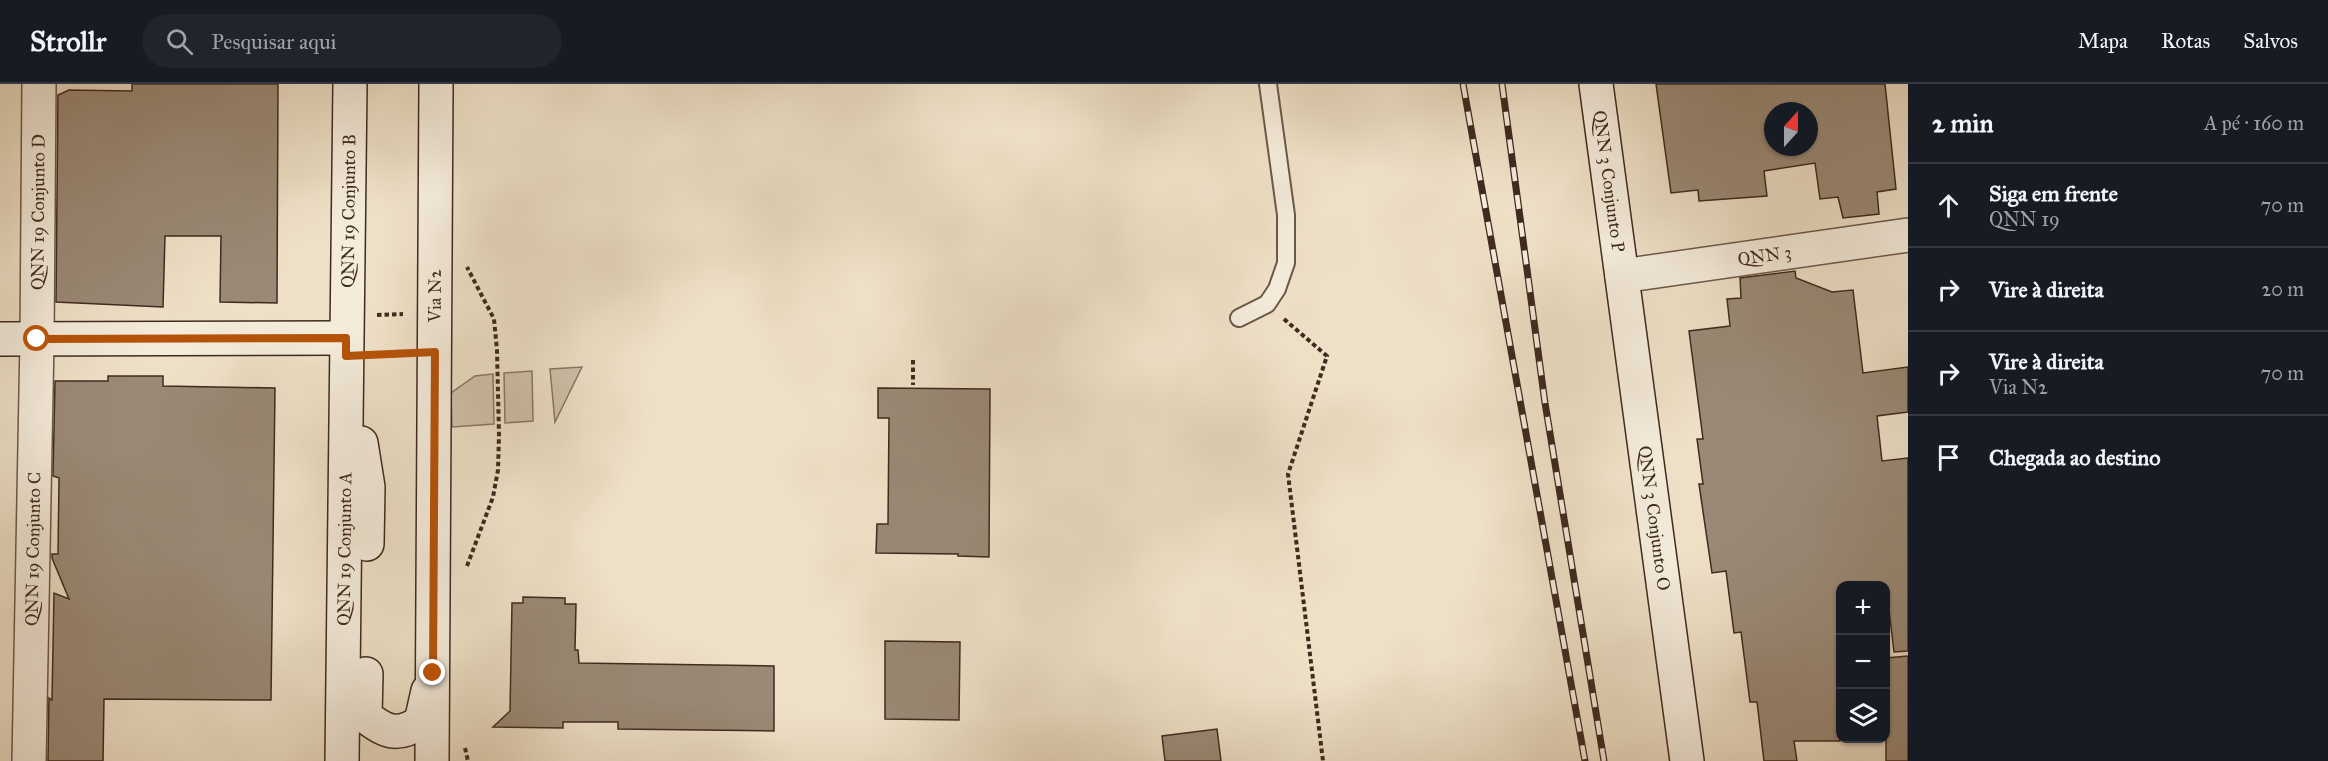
<!DOCTYPE html>
<html lang="pt">
<head>
<meta charset="utf-8">
<style>
  :root { --surface:#171b24; --page:#20242c; --text:#f1f3f6; --muted:#9ea1a6; --line:#363941 }
  body { margin:0; font-family:"IM FELL Great Primer",serif; background:var(--page); color:var(--text) }
  .controls { position:absolute; right:18px; bottom:18px; display:grid; overflow:hidden; border-radius:12px; box-shadow:0 2px 4px #0004 }
  .controls button { width:54px; height:54px; display:grid; place-items:center; padding:0; border:0; border-bottom:2px solid var(--line); background:var(--surface); color:var(--text); font:30px sans-serif }
  .compass { position:absolute; left:1764px; top:18px; width:54px; height:54px; border-radius:50%; background:var(--surface); box-shadow:0 2px 4px #0004; rotate:21deg }
  .stop { position:absolute; width:18px; height:18px; margin:-14px; border:4px solid #b45309; border-radius:50%; background:#fff }
  .stop.end { background:#b45309; border-color:#fff; box-shadow:0 2px 6px #0008 }
  .list { margin:0; padding:0; list-style:none }
  h2 { display:flex; justify-content:space-between; align-items:center; height:78px; margin:0; padding:0 24px; font-size:26px }
  h2 small { font-size:20px; font-weight:400; color:var(--muted) }
  .list li { display:grid; grid-template-columns:39px 1fr auto; gap:18px; align-items:center; box-sizing:border-box; height:84px; padding:0 24px; border-top:2px solid var(--line) }
  .list b { display:block; font-size:22px; white-space:nowrap }
  .list p { margin:0; font-size:20px; white-space:nowrap; color:var(--muted) }
  .list em { font-size:20px; font-style:normal; color:var(--muted) }
  .icon { flex:none; width:33px; height:33px; fill:none; stroke:currentColor; stroke-width:2; stroke-linecap:round; stroke-linejoin:round }
  .map { position:relative; flex:none; width:1908px; height:677px; overflow:hidden }
  header { display:flex; align-items:center; gap:36px; box-sizing:border-box; height:84px; padding:0 30px; background:var(--surface); border-bottom:2px solid var(--line) }
  header strong { font-size:28px }
  nav { display:flex; gap:33px; margin-inline-start:auto; font-size:21px }
  .search { width:420px; height:54px; background:var(--page); display:flex; align-items:center; gap:15px; box-sizing:border-box; padding:0 21px; border-radius:33px; color:var(--muted); font-size:22px }
  main { display:flex }
  aside { flex:1; background:var(--surface) }
  .map>svg:first-child { display:block }
  .green { fill:#d0c1aa; stroke:#887664; stroke-width:1.5 }
  .building { fill:#9a8976; stroke:#402a1f; stroke-width:1.5; fill-rule:evenodd }
  .lines { fill:none; stroke-linecap:round; stroke-linejoin:round }
  .lane-casing { stroke:#6c5849; stroke-width:20 }
  .street-casing { stroke:#6c5849; stroke-width:36 }
  .secondary-casing { stroke:#402a1f; stroke-width:36 }
  .path { stroke:#402a1f; stroke-width:4; stroke-dasharray:4.5 3; stroke-linecap:butt }
  .lane { stroke:#f4ebdb; stroke-width:16 }
  .street { stroke:#f4ebdb; stroke-width:33 }
  .secondary { stroke:#f4ebdb; stroke-width:33 }
  .rail-casing { stroke:#402a1f; stroke-width:7 }
  .rail { stroke:#f4ebdb; stroke-width:4.5; stroke-dasharray:14; stroke-linecap:butt }
  .route { stroke:#b45309; stroke-width:8 }
  .labels { text-anchor:middle; stroke-width:5; stroke-linejoin:round; paint-order:stroke }
  .street-label { font-size:18px; fill:#402a1f; stroke:#f4ebdb }
</style>
</head>
<body>
<header>
<strong>Strollr</strong>
<div class="search"><svg class="icon" aria-label="search" viewBox="0 0 24 24"><circle cx="10" cy="10" r="6"/><path d="M15 15l6 6"/></svg>Pesquisar aqui</div>
<nav><a>Mapa</a><a>Rotas</a><a>Salvos</a></nav>
</header>
<main>
<div class="map">
<svg width="1908" height="677" viewBox="0 0 1908 677">
  <rect width="100%" height="100%" fill="#eee0c7"/>
  <filter id="stains"><feTurbulence type="fractalNoise" baseFrequency=".00333" numOctaves="4"/><feColorMatrix values="0 0 0 0 .2 0 0 0 0 .09 0 0 0 0 .02 0 0 0 .5 -.17"/></filter>
  <radialGradient id="worn" r=".72"><stop offset=".6" stop-color="#630" stop-opacity="0"/><stop offset="1" stop-color="#630" stop-opacity=".3"/></radialGradient>
  <g class="green">
    <polygon points="582,283 555,338 550,285"/>
    <polygon points="532,287 533,337 505,339 504,289"/>
    <polygon points="493,290 494,340 452,343 451,309 475,292"/>
  </g>
  <g class="building">
    <polygon points="132,0 278,0 277,219 220,218 221,152 165,152 163,223 56,218 58,11 69,6 132,7"/>
    <path d="M1656,0H1885L1896,105L1877,108L1879,130L1843,134L1838,113L1820,115L1815,79L1764,87L1767,112L1699,117L1698,106L1671,109ZM1773,27H1809V63H1773Z"/>
    <polygon points="1795,187 1796,194 1832,208 1853,206 1863,289 1908,283 1908,328 1877,332 1882,377 1908,374 1908,567 1894,568 1886,501 1840,501 1840,657 1794,657 1797,677 1764,677 1757,618 1750,618 1741,548 1734,549 1726,487 1712,489 1699,400 1703,400 1697,355 1703,355 1689,247 1730,242 1727,215 1741,214 1740,194"/>
    <polygon points="108,292 163,292 163,302 275,304 271,616 104,615 103,677 48,677 49,614 52,616 54,509 69,515 52,474 52,470 58,470 59,394 53,392 55,297 108,297"/>
    <polygon points="878,304 990,305 989,473 958,472 958,470 876,469 877,440 888,440 889,334 878,334"/>
    <polygon points="523,513 565,514 565,520 576,520 575,566 578,566 579,579 774,582 774,647 618,645 618,638 563,638 563,644 493,643 510,627 512,519 523,519"/>
    <polygon points="885,557 960,558 959,636 885,635"/>
    <polygon points="1908,572 1908,677 1886,677 1886,574"/>
    <polygon points="1217,645 1221,677 1165,677 1162,652"/>
  </g>
  <g class="lines">
    <defs>
      <polyline id="lane" points="1239,234 1267,220 1277,205 1286,179 1286,131 1268,0"/>
      <g id="street">
        <path id="s1" d="M1622,192L1908,151"/>
        <path id="s2" d="M29,677L37,255L39,0"/>
      </g>
      <g id="secondary">
        <path id="s3" d="M1596,0L1687,677"/>
        <polyline points="0,255 346,254"/>
        <polyline points="361,359 368,403 367,460"/>
        <path d="M366,590L365,632C386,649 398,653 421,638L428,607"/>
        <path id="s4" d="M342,677L350,0"/>
        <path id="s5" d="M432,677L436,0"/>
      </g>
    </defs>
    <use href="#lane" class="lane-casing"/>
    <use href="#street" class="street-casing"/>
    <use href="#secondary" class="secondary-casing"/>
    <g class="path">
      <polyline points="377,231 403,230"/>
      <polyline points="1284,235 1327,272 1288,390 1323,677"/>
      <polyline points="377,271 402,270"/>
      <polyline points="913,276 913,301"/>
      <polyline points="467,482 493,413 498,386 499,351 497,266 494,235 467,183"/>
      <polyline points="465,664 468,677"/>
    </g>
    <use href="#lane" class="lane"/>
    <use href="#street" class="street"/>
    <use href="#secondary" class="secondary"/>
    <defs>
      <g id="rail">
        <polyline points="1463,0 1585,677"/>
        <polyline points="1502,0 1545,319 1604,677"/>
      </g>
    </defs>
    <use href="#rail" class="rail-casing"/>
    <use href="#rail" class="rail"/>
  </g>
  <g class="lines">
    <polyline class="route" points="37,255 346,254 346,272 435,268 433,589"/>
  </g>
  <g class="labels">
    <g class="street-label">
      <text dy="6" stroke="none"><textPath href="#s3" startOffset="98">QNN 3 Conjunto P</textPath></text>
      <text dy="6" stroke="none"><textPath href="#s4" startOffset="550">QNN 19 Conjunto B</textPath></text>
      <text dy="6" stroke="none"><textPath href="#s2" startOffset="549">QNN 19 Conjunto D</textPath></text>
      <text dy="6" stroke="none"><textPath href="#s1" startOffset="144">QNN 3</textPath></text>
      <text dy="6" stroke="none"><textPath href="#s5" startOffset="465">Via N2</textPath></text>
      <text dy="6" stroke="none"><textPath href="#s3" startOffset="438">QNN 3 Conjunto O</textPath></text>
      <text dy="6" stroke="none"><textPath href="#s4" startOffset="212">QNN 19 Conjunto A</textPath></text>
      <text dy="6" stroke="none"><textPath href="#s2" startOffset="212">QNN 19 Conjunto C</textPath></text>
    </g>
  </g>
  <rect width="100%" height="100%" filter="url(#stains)"/>
  <rect width="100%" height="100%" fill="url(#worn)"/>
</svg>
<div class="controls">
<button>+</button>
<button>−</button>
<button><svg class="icon" aria-label="layers" viewBox="0 0 24 24"><path d="M12 4l9 5-9 5-9-5zM3 14l9 5 9-5"/></svg></button>
</div>
<svg class="compass" viewBox="-18 -18 36 36"><path d="M0-13l5 13h-10z" fill="#e53935"/><path d="M0 13l5-13h-10z" fill="#9ea1a6"/></svg>
<div class="stop" style="left:37px;top:255px"></div>
<div class="stop end" style="left:433px;top:589px"></div>
</div>
<aside>
<h2>2 min<small>A pé · 160 m</small></h2>
<ul class="list">
<li><svg class="icon" aria-label="ahead" viewBox="0 0 24 24"><path d="M12 20V5M6 11l6-6 6 6"/></svg><div><b>Siga em frente</b><p>QNN 19</p></div><em>70 m</em></li>
<li><svg class="icon" aria-label="right" viewBox="0 0 24 24"><path d="M7 20v-9h11M14 6l5 5-5 5"/></svg><div><b>Vire à direita</b></div><em>20 m</em></li>
<li><svg class="icon" aria-label="right" viewBox="0 0 24 24"><path d="M7 20v-9h11M14 6l5 5-5 5"/></svg><div><b>Vire à direita</b><p>Via N2</p></div><em>70 m</em></li>
<li><svg class="icon" aria-label="arrive" viewBox="0 0 24 24"><path d="M6 21V4h12l-3 4 3 4H6"/></svg><div><b>Chegada ao destino</b></div></li>
</ul>
</aside>
</main>
</body>
</html>
